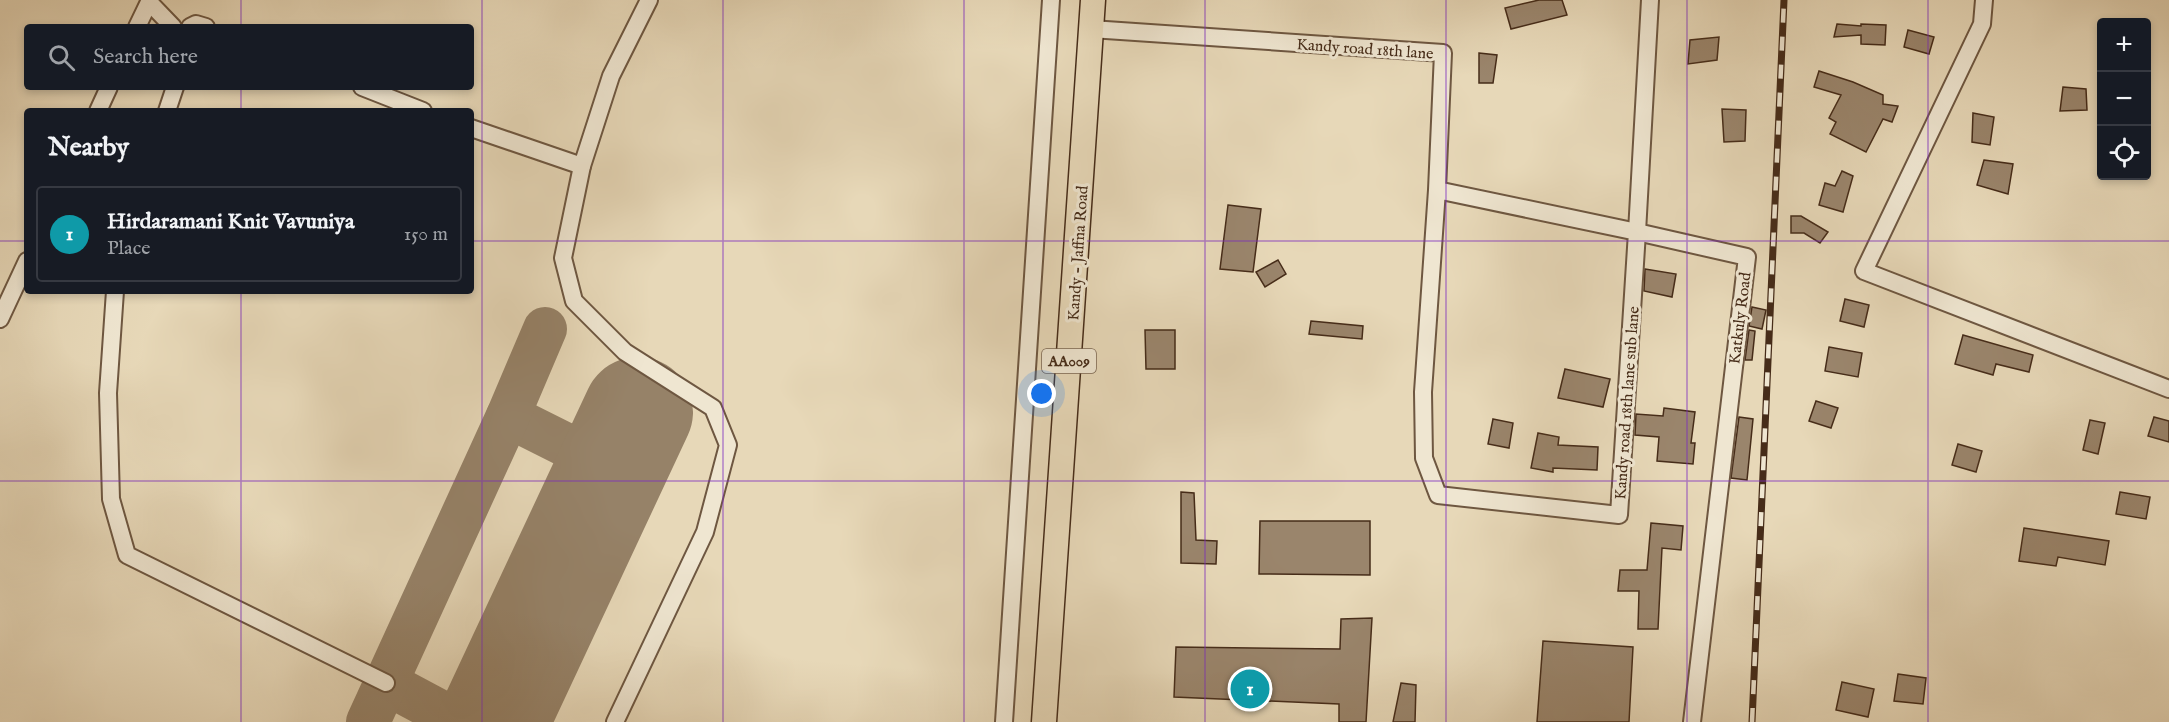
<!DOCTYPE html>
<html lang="en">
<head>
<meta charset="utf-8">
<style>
  :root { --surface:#171b24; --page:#242831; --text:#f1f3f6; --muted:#9ea1a6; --line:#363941; --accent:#c59692 }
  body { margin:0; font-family:"IM FELL English",serif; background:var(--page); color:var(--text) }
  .controls { position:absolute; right:18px; top:18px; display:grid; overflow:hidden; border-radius:6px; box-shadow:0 3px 9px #0003 }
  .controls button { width:54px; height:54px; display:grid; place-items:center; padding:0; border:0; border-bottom:2px solid var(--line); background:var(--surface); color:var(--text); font:30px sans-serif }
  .you { position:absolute; left:1042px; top:394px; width:21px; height:21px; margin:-15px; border:4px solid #fff; border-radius:50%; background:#1a73e8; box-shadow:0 0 0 9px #1a73e833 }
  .badge { display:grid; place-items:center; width:39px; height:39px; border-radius:50%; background:var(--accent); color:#fff; font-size:20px; font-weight:700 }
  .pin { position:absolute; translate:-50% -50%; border:3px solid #fff; box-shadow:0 2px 6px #0006 }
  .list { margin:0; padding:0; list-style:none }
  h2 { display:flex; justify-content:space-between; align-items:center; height:78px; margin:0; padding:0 24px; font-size:26px }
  h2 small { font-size:20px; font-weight:400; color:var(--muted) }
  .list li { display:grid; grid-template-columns:39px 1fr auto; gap:18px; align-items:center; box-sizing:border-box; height:96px; margin:0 12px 12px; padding:0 12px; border:2px solid var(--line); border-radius:6px }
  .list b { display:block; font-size:22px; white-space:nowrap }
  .list p { margin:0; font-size:20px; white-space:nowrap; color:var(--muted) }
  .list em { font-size:20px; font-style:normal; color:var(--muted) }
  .icon { flex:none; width:33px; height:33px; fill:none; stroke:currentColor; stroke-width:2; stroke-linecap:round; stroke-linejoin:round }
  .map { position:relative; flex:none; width:2169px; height:722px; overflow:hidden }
  .search { position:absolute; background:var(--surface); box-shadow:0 3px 9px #0003; left:24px; top:24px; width:450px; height:66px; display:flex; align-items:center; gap:15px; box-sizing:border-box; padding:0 21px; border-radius:6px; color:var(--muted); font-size:22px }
  .panel { position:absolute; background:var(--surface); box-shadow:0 3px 9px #0003; left:24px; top:108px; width:450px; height:186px; border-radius:6px }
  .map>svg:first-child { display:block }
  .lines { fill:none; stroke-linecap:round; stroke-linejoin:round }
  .taxiway { stroke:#968268; stroke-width:44 }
  .runway { stroke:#968268; stroke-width:110 }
  .building { fill:#9a856c; stroke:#462c19; stroke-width:1.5 }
  .minor-casing { stroke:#6e5741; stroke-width:20 }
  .highway-casing { stroke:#462c19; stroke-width:27 }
  .minor { stroke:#efe6d1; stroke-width:16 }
  .highway { stroke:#e7d8b8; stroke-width:24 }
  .rail-casing { stroke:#462c19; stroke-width:7 }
  .rail { stroke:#efe6d1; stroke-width:4.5; stroke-dasharray:14; stroke-linecap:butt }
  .grid { fill:none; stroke:#7b2cbf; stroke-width:1.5; stroke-opacity:0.55 }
  .labels { text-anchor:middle; stroke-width:6; stroke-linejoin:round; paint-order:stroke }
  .shield { fill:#efe6d1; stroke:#796450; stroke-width:1.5 }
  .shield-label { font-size:15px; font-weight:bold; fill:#462c19 }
  .street-label { font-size:16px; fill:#462c19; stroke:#efe6d1 }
</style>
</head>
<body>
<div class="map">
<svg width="2169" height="722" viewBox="0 0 2169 722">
  <rect width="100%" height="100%" fill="#e7d8b8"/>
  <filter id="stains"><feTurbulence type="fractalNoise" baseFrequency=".00333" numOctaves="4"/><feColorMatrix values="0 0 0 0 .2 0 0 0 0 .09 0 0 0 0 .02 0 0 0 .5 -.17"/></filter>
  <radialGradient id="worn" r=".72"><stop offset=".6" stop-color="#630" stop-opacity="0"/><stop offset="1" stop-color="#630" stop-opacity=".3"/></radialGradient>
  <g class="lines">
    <g class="taxiway">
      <polyline points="508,416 612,468"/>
      <polyline points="386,683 459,722"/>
      <polyline points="368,722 508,416 545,329"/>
    </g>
    <polyline class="runway" points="493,722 638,412"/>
  </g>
  <g class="building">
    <polygon points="1539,0 1562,0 1567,15 1511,29 1505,8"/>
    <polygon points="1837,24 1861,26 1861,24 1886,25 1885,45 1861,44 1861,35 1834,37"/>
    <polygon points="1908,30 1934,37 1929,54 1904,47"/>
    <polygon points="1719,37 1717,60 1688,64 1690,40"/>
    <polygon points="1479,53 1497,55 1493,83 1479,83"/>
    <polygon points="1819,71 1853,82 1883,95 1883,104 1898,106 1892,122 1883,119 1866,152 1830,134 1836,122 1829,118 1841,95 1814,87"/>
    <polygon points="2063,87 2086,89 2087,110 2060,111"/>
    <polygon points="1722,109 1746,110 1745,141 1724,142"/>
    <polygon points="1973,113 1994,117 1990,145 1972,142"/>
    <polygon points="1984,160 2013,164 2008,194 1977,185"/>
    <polygon points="1842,171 1853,176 1843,212 1819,205 1825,183 1835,186"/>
    <polygon points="1228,205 1261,209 1253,272 1220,269"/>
    <polygon points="1791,216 1801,216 1828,232 1820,243 1804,233 1791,233"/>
    <polygon points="1278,260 1286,274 1265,287 1256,272"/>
    <polygon points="1645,269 1676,274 1672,297 1644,291"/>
    <polygon points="1845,299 1869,305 1864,327 1840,321"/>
    <polygon points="1752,307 1766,310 1762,329 1749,326"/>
    <polygon points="1311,321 1363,326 1362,339 1309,334"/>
    <polygon points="1145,330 1175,330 1175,369 1146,369"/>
    <polygon points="1749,330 1755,331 1752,360 1745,360"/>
    <polygon points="1963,335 2033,355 2029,372 1996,364 1993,375 1955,364"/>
    <polygon points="1829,347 1862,353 1858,377 1825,371"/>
    <polygon points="1565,369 1610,379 1603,407 1558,398"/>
    <polygon points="1816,401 1838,408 1831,428 1809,421"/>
    <polygon points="1664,408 1695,412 1691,443 1695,443 1693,464 1657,461 1659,437 1635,435 1636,414 1663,416"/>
    <polygon points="1739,417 1753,419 1747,480 1731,478"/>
    <polygon points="2154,417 2169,421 2169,442 2148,436"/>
    <polygon points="1493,419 1513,423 1509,448 1488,444"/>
    <polygon points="2090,420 2105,423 2098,454 2083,450"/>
    <polygon points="1538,433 1559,437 1558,445 1598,447 1597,470 1553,468 1553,472 1531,468"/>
    <polygon points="1958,444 1982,451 1976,472 1952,465"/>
    <polygon points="1181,492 1194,493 1196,540 1217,541 1216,564 1181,563"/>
    <polygon points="2120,492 2150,497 2146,519 2116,514"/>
    <polygon points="1260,521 1370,521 1370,575 1259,574"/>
    <polygon points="1651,523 1683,526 1681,550 1662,548 1658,629 1638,629 1639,591 1618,591 1620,570 1647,570"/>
    <polygon points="2024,528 2109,541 2105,565 2058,557 2056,566 2019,561"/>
    <polygon points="1372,618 1366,722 1339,722 1339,704 1174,697 1176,647 1340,649 1341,619"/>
    <polygon points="1543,641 1633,647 1629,722 1537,722"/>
    <polygon points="1898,674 1926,678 1923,704 1894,701"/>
    <polygon points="1842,682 1874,689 1868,717 1836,710"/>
    <polygon points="1401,683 1416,685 1415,722 1393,722"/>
  </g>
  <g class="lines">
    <defs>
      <g id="minor">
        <polyline points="1650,0 1637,232 1747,257 1692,722"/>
        <polyline points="1984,0 1982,24 1864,271 2169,389"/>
        <polyline points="149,2 173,27"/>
        <polyline points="137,27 150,0"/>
        <polyline points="190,27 196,24 206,27"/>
        <polyline points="1091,29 1443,53 1437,190 1637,232 1619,515 1438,495 1424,458 1423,392 1437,190"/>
        <polyline points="362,87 423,111"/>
        <polyline points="98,111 109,87"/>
        <polyline points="167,111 175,87"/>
        <polyline points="471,128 582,166"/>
        <polyline points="115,291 108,393 111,499 127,555 386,683"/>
        <polyline points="0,319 27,261"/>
        <polyline points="615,722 705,532 728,445 713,408 625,352 574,301 563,258 582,166 611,76 649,0"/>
        <polyline points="1004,722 1051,0"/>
      </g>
      <polyline id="highway" points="1044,722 1093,0"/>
    </defs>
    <use href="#minor" class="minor-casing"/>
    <use href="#highway" class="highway-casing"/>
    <use href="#minor" class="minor"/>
    <use href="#highway" class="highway"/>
    <defs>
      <polyline id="rail" points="1752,722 1784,0"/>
    </defs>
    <use href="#rail" class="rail-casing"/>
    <use href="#rail" class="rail"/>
  </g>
  <path class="grid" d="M241,0V27M482,0V722M723,0V722M964,0V722M1205,0V722M1446,0V722M1687,0V722M1928,0V722M241,87V111M0,241H27M471,241H2169M241,291V722M0,481H2169"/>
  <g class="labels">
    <rect class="shield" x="1042" y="349" width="54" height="24" rx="4.5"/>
    <g class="shield-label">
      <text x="1069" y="366">AA009</text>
    </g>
    <g class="street-label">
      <text transform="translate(1365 48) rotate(4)" y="6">Kandy road 18th lane</text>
      <text transform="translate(1077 253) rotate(-86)" y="6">Kandy - Jaffna Road</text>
      <text transform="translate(1739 318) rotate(-83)" y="6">Katkuly Road</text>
      <text transform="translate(1626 403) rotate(-86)" y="6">Kandy road 18th lane sub lane</text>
    </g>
  </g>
  <rect width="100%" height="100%" filter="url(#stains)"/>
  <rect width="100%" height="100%" fill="url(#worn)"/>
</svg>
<div class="controls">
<button>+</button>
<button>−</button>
<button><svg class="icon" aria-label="locate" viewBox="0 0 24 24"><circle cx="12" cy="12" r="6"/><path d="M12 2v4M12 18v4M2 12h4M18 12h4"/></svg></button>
</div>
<div class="you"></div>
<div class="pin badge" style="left:1250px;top:689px;background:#0f9aa8">1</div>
<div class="search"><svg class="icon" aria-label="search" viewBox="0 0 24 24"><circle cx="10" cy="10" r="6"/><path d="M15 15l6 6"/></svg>Search here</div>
<section class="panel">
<h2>Nearby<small></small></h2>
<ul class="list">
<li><span class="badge" style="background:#0f9aa8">1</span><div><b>Hirdaramani Knit Vavuniya</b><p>Place</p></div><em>150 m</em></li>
</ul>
</section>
</div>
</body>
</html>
